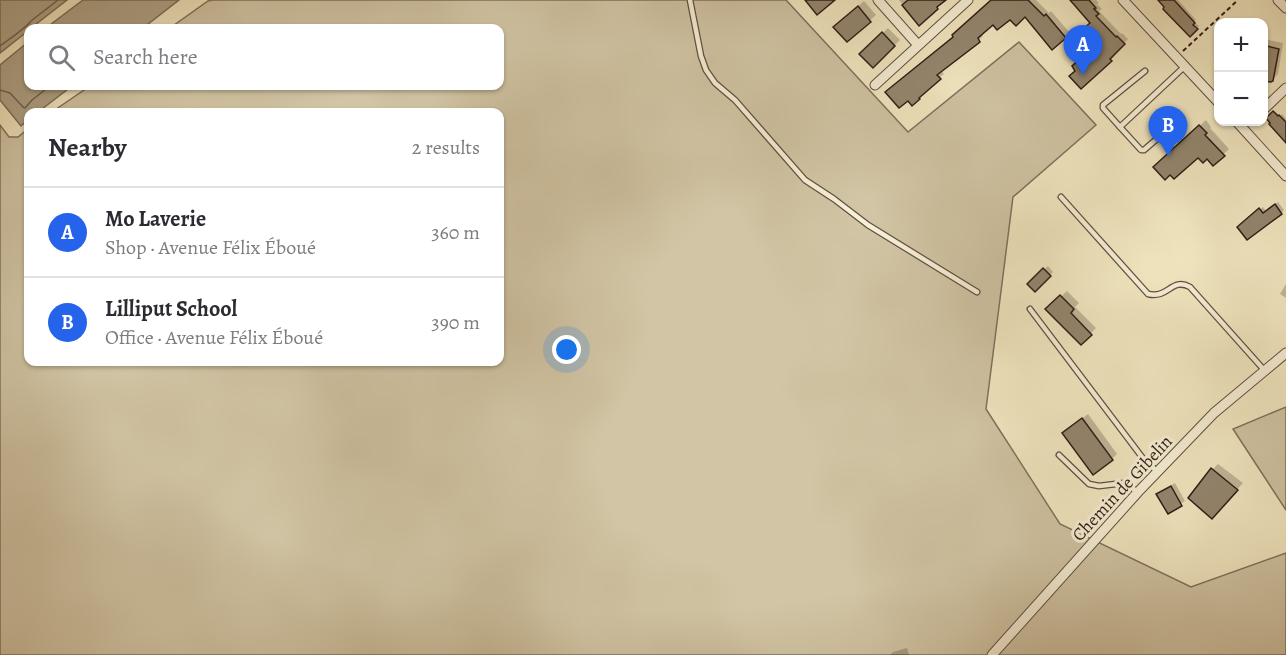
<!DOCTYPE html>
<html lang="en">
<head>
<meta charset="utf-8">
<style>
  :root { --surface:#fff; --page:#f2f2f3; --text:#2b2b33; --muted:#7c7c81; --line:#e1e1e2; --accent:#2563eb }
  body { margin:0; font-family:Alegreya,serif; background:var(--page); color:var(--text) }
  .controls { position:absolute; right:18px; top:18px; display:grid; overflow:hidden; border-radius:12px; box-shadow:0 2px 4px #0004 }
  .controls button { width:54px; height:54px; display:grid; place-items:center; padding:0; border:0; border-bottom:2px solid var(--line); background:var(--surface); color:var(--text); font:30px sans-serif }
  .you { position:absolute; left:567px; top:350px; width:21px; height:21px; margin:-15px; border:4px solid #fff; border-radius:50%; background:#1a73e8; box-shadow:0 0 0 9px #1a73e833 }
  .badge { display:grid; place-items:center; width:39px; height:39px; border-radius:50%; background:var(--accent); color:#fff; font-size:20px; font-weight:700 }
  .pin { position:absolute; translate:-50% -50px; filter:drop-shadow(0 2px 3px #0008) }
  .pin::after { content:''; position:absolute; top:32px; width:21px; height:18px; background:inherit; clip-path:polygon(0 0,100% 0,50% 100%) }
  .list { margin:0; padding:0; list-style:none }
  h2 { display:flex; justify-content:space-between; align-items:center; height:78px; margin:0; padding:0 24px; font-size:26px }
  h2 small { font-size:20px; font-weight:400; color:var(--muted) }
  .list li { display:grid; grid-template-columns:39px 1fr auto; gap:18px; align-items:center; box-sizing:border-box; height:90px; padding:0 24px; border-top:2px solid var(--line) }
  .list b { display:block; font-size:22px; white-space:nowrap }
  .list p { margin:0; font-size:20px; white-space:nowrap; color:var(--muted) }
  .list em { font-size:20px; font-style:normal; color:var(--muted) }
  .icon { flex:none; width:33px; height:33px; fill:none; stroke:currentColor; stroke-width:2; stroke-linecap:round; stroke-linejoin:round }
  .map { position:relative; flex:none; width:1286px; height:655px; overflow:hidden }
  .search { position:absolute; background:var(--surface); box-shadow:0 2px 4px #0004; left:24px; top:24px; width:480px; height:66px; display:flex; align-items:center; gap:15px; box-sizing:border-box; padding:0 21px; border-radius:12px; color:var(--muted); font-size:22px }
  .panel { position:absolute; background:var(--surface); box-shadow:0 2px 4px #0004; left:24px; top:108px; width:480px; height:258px; border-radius:12px }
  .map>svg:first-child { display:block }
  .green { fill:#d1c5a5; stroke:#80715e; stroke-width:1.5 }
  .water { fill:#afa388; stroke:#7b6d5b; stroke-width:1.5 }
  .shadow { fill:#0003 }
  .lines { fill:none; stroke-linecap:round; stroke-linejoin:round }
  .shore { stroke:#6e6050; stroke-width:1.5 }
  .building { fill:#948770; stroke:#2e1d17; stroke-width:1.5 }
  .lane-casing { stroke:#5f5042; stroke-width:7 }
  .street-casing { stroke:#5f5042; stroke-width:11 }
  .path { stroke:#2e1d17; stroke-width:2; stroke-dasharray:4.5 3; stroke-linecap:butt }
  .lane { stroke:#f7f0d7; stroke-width:4.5 }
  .street { stroke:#f7f0d7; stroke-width:9 }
  .labels { text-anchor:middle; stroke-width:6; stroke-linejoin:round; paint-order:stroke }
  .street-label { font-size:18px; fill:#2e1d17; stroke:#f7f0d7 }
</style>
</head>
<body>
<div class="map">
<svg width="1286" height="655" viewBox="0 0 1286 655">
  <rect width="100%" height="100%" fill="#f2e8c2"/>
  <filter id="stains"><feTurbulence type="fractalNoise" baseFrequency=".00333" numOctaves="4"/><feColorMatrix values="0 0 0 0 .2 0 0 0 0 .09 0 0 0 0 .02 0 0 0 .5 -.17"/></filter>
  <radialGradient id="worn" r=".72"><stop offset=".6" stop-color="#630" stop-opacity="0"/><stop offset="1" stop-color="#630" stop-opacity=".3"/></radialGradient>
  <g class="green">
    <polygon points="213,0 786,0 908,132 1019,42 1096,125 1013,197 986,409 1060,524 1191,587 1286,553 1286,655 0,655 0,125 9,137 18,137 28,129 28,362 500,362 500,112 52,112 90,86 500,86 500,28 170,28 208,1"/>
    <polygon points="1286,407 1286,510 1233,429"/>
  </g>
  <g class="water">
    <polygon points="0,0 67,0 31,28 28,28 28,31 0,53"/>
    <polygon points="83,0 179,0 143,28 46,28"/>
    <polygon points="28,42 28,86 72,86 38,112 28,112 28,120 21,126 0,100 0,65"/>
  </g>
  <g class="shadow">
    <polygon points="899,0 944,0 937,8 919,23"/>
    <polygon points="993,0 1036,0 1049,13 1051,11 1070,33 1052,48 1025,15 993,23 981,34 983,36 979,40 941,70 944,74 922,93 955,36"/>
    <polygon points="1071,0 1096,0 1099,3 1097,4 1102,9 1099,11 1121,34 1122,33 1128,39 1113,54 1115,56 1081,87 1097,45 1092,22"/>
    <polygon points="1157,0 1178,0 1196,20 1194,22 1199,26 1190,35"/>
    <polygon points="864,1 876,15 847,40 841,21"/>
    <polygon points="888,28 900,40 873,66 861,54"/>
    <polygon points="1264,39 1283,43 1278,74 1271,81 1264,79"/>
    <polygon points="1275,111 1280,116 1282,114 1286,119 1286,140 1268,118"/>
    <polygon points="1206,120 1211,127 1210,128 1229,149 1213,164 1207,157 1198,156 1155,167"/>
    <polygon points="1278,202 1284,210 1281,213 1239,227 1263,207 1266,211"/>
    <polygon points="1048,266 1053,272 1035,290 1029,284"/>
    <polygon points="1286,284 1286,298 1280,294"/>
    <polygon points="1067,291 1079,303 1075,307 1096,328 1081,343 1048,309"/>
    <polygon points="1088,414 1117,454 1112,459 1064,433"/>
    <polygon points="1218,464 1243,483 1217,512 1213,469"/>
    <polygon points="1175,483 1185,501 1169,512 1158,494"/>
    <polygon points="907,648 909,655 890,655 893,652"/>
  </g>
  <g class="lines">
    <g class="shore">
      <path d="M0,46C8,40 26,28 31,21L58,0"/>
      <polyline points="0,90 10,93 23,107 25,108 32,100 50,86"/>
    </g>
  </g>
  <g class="building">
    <polygon points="805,0 835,0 817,15"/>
    <polygon points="908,0 946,0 937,7 938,9 919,26 902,5"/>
    <polygon points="991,0 1028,0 1044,16 1046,14 1066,38 1052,50 1025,17 1016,26 1010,20 997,30 993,25 978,38 980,42 937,75 941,79 919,98 920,99 912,106 908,101 899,108 885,92 953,37 952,35"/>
    <polygon points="1070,0 1089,0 1096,8 1094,9 1099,14 1096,16 1116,37 1117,36 1125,44 1110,59 1112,61 1081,89 1069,76 1075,71 1072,66 1095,46 1087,38 1091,34 1085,27 1090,23"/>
    <polygon points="1158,0 1174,0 1195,23 1193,25 1198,29 1190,37 1163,9 1164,7"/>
    <polygon points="858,6 871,22 847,42 833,27"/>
    <polygon points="882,32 895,46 873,68 859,54"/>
    <polygon points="1263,45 1279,49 1273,81 1271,82 1263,81"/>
    <polygon points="1273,111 1278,116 1279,115 1286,122 1286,143 1269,124 1270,123 1266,118"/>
    <polygon points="1199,125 1207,133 1205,135 1225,156 1213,166 1207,159 1203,163 1198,158 1174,179 1170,175 1165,180 1153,167"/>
    <polygon points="1275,204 1282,214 1247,240 1237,227 1259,208 1263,213"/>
    <polygon points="1043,268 1051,276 1035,292 1027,284"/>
    <polygon points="1060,295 1074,309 1071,313 1092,335 1081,345 1045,309"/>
    <polygon points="1082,418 1113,460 1093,475 1062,433"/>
    <polygon points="1211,468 1238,490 1212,519 1188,498"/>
    <polygon points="1171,486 1182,506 1168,514 1156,494"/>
  </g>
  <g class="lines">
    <defs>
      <g id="lane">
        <polyline points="690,0 701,56 706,70 715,83 735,100 805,180 834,199 868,225 977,292"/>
        <polyline points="1181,118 1144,150 1141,150 1120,127 1184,67"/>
        <polyline points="1120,127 1103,108 1103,105 1145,71"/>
        <path d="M1061,197L1148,294C1169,299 1171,277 1190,287L1265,371"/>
        <polyline points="1030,309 1145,461 1158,472"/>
        <polyline points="1059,455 1089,484 1099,486 1124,483 1138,492"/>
      </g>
      <g id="street">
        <polyline points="878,0 918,45"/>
        <polyline points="1123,0 1218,102"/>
        <polyline points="1278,0 1286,8"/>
        <polyline points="875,85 968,0"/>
        <polyline points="1264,109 1286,88"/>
        <polyline points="1237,122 1286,176"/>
        <polyline points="992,655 1138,492 1214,413 1286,353"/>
      </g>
    </defs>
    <use href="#lane" class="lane-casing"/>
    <use href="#street" class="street-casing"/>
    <polyline class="path" points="1183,51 1238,0"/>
    <use href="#lane" class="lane"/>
    <use href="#street" class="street"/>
  </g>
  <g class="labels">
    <g class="street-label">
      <text transform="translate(1122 488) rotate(-47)" y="6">Chemin de Gibelin</text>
    </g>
  </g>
  <rect width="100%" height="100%" filter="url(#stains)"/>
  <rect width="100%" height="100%" fill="url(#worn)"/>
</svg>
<div class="controls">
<button>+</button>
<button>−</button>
</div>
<div class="you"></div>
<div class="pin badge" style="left:1083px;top:75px">A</div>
<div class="pin badge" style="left:1168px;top:156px">B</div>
<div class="search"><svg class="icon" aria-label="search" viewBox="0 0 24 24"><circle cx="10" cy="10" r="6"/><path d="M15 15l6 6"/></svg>Search here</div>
<section class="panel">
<h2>Nearby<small>2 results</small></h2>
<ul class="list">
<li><span class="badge">A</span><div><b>Mo Laverie</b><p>Shop · Avenue Félix Éboué</p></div><em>360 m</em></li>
<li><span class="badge">B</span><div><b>Lilliput School</b><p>Office · Avenue Félix Éboué</p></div><em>390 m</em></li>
</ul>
</section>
</div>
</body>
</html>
